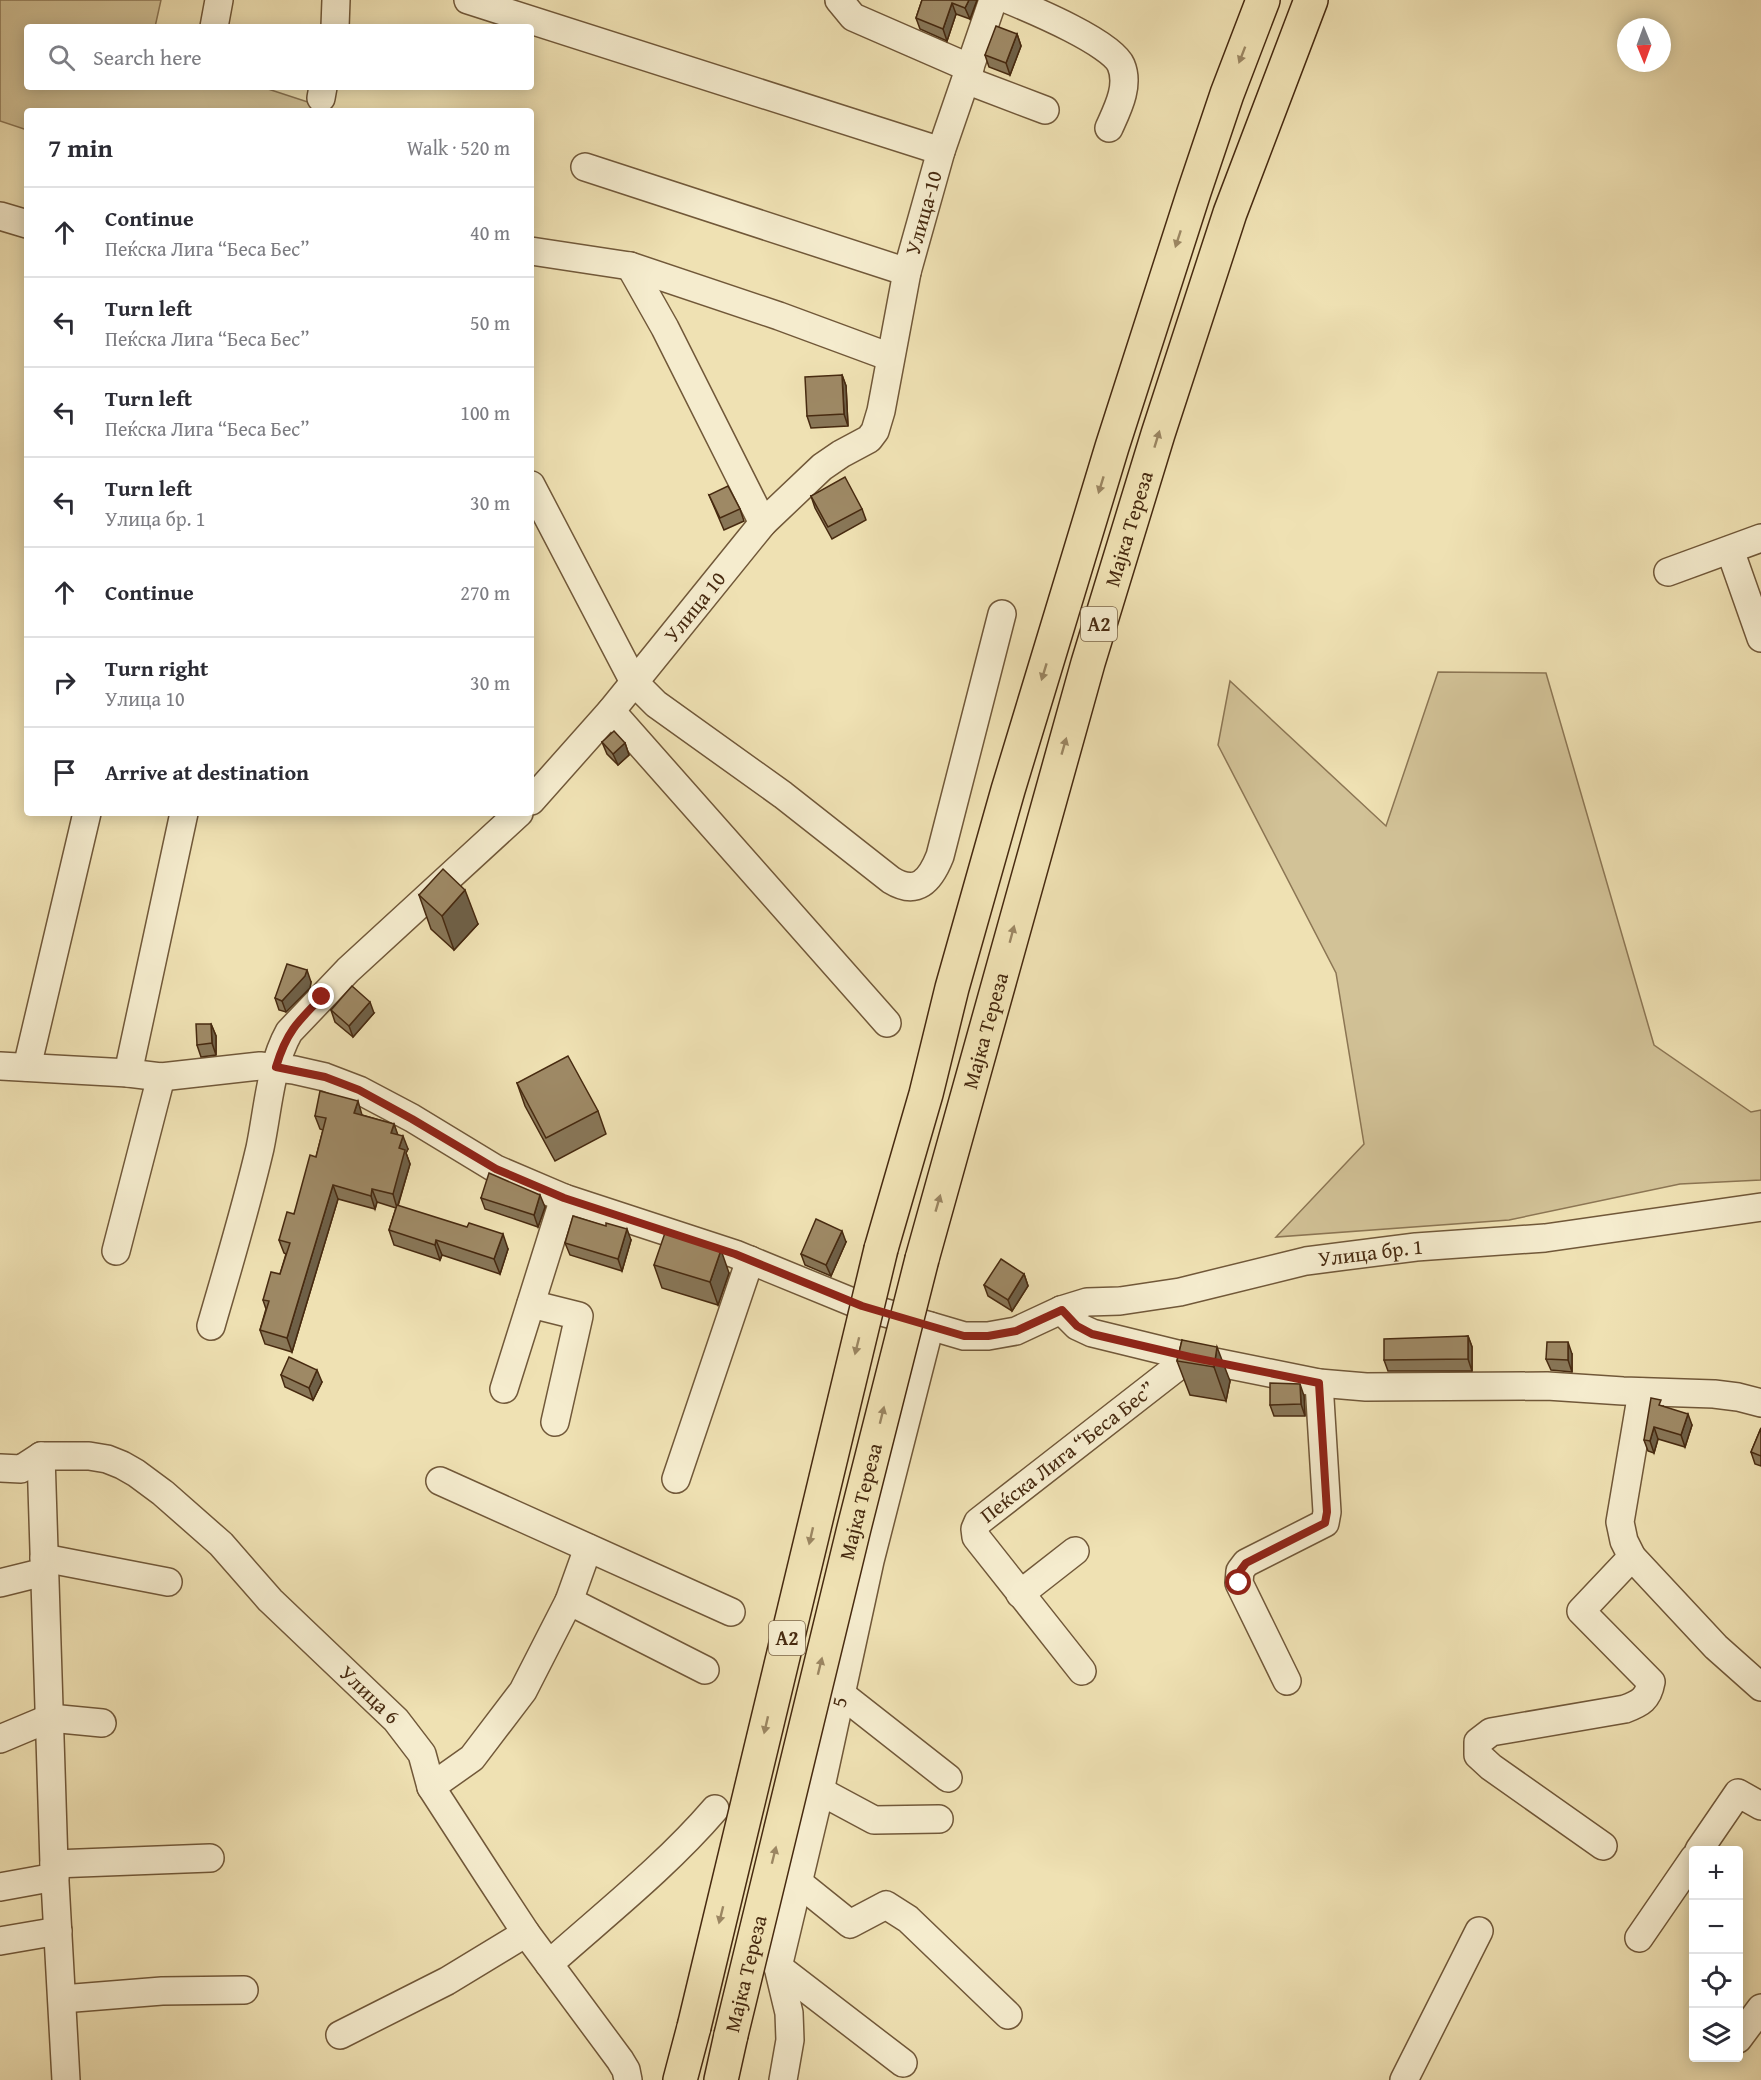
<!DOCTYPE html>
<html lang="en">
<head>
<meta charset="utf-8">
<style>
  :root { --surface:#fff; --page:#f2f2f3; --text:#2b2b33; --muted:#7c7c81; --line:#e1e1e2 }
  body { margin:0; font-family:"Gentium Book Plus",serif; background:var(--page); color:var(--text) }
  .controls { position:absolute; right:18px; bottom:18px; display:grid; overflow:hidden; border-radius:6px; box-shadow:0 3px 15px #0003 }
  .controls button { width:54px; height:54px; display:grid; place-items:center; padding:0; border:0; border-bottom:2px solid var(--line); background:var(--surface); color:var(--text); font:30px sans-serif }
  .compass { position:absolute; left:1617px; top:18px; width:54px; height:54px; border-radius:50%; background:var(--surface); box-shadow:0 3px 15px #0003; rotate:179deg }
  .stop { position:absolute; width:18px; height:18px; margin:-14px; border:4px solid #8f2418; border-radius:50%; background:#fff }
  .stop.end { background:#8f2418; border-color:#fff; box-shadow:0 2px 6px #0008 }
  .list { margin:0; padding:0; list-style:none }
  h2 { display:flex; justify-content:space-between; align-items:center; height:78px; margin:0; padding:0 24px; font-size:26px }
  h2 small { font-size:20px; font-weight:400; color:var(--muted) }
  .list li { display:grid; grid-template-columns:39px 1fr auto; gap:18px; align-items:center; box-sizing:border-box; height:90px; padding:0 24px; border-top:2px solid var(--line) }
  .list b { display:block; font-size:22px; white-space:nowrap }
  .list p { margin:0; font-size:20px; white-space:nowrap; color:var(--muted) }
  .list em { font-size:20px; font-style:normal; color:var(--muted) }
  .icon { flex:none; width:33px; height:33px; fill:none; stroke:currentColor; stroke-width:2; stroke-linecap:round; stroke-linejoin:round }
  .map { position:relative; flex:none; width:1761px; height:2080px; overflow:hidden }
  .search { position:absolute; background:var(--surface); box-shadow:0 3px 15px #0003; left:24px; top:24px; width:510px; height:66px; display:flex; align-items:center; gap:15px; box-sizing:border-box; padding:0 21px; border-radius:6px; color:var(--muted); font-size:22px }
  .panel { position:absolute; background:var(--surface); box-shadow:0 3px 15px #0003; left:24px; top:108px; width:510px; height:708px; border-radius:6px }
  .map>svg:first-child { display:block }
  .green { fill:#d2c297; stroke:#8c7654; stroke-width:1.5 }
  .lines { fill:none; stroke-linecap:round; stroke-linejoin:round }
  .minor-casing { stroke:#715839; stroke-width:30 }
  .highway-casing { stroke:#472a10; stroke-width:36 }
  .minor { stroke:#f5ecce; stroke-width:27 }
  .highway { stroke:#efe1b3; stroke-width:33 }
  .highway-bridge-casing { stroke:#472a10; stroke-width:36; stroke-linecap:butt }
  .highway-bridge { stroke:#efe1b3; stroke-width:33 }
  .wall { fill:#887657; stroke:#472a10; stroke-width:1.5 }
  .shaded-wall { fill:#6f6047; stroke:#472a10; stroke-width:1.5 }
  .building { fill:#9e8965; stroke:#472a10; stroke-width:1.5 }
  .oneway { fill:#9b8662 }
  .route { stroke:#8f2418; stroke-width:8 }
  .labels { text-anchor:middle; stroke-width:6; stroke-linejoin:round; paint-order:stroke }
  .shield { fill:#f5ecce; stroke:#7b6449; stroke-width:1.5 }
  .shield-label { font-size:20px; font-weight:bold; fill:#472a10 }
  .street-label { font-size:21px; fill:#472a10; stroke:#f5ecce }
</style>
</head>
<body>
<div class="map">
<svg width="1761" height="2080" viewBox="0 0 1761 2080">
  <rect width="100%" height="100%" fill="#efe1b3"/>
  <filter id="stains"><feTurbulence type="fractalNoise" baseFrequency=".00333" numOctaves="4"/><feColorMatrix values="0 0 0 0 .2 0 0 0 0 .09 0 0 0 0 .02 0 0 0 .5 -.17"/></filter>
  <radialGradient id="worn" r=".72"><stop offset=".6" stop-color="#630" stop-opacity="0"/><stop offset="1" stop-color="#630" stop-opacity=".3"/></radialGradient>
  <g class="green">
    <polygon points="0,0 161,0 155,27 27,27 27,87 262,87 323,107 322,111 27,111 27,130 0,121"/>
    <polygon points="1438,672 1546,673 1654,1045 1751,1112 1761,1110 1761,1180 1680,1184 1509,1220 1276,1237 1364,1144 1336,973 1218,745 1230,681 1386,826"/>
  </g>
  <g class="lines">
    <defs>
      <g id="minor">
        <polyline points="468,0 941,151"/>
        <polyline points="839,0 853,17 970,68"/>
        <path d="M1009,0C1033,10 1112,43 1121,65C1130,86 1117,110 1109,128"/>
        <polyline points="214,27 219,0"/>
        <polyline points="335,27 336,0"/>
        <polyline points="966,80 1045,110"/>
        <polyline points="321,98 323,87"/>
        <polyline points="585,167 907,272"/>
        <polyline points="0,216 27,224"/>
        <polyline points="531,251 630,266 779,316 890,357"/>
        <polyline points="630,266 665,328 763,523"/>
        <path d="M531,485L634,682L656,704L783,795L891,880C917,896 930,881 940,856L1002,614"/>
        <polyline points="1730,550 1761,638"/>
        <polyline points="1668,572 1761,538"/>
        <polyline points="611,711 887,1023"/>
        <path id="s1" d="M531,801L611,711L763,523L822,467L841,454L869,439L875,431L881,411L907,272L941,151L993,0"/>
        <path id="s2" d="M0,1066L128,1073L161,1077L260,1066L294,1070L325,1077L359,1090L412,1118L496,1169L564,1198L735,1254L862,1306L964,1336H988L1016,1331L1061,1310L1087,1302L1120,1301L1180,1292L1306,1261L1416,1247L1545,1238L1761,1207"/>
        <polyline points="27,1067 87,813"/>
        <polyline points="128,1073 184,813"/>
        <polyline points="116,1251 161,1077"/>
        <polyline points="531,1304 579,1316 555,1422"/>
        <polyline points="1061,1310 1077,1326 1092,1333 1190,1357 1319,1383 1366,1387 1547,1386 1623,1391 1714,1394 1738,1397 1761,1403"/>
        <path d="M211,1326C228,1267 246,1208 260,1148C268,1110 270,1066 289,1032L348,970L519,813"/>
        <polyline points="504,1389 564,1198"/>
        <polyline points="1642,1392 1620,1522 1624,1541 1632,1557 1716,1647 1761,1687"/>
        <polyline points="41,1456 54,1864 66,2080"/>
        <path id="s3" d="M0,1468L21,1469L41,1456H89L107,1459L122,1465L136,1473L163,1493L221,1544L270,1600L396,1720L422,1754L431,1787L488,1875L526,1933L620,2060L626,2070L628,2080"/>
        <polyline points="676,1479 750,1260"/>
        <polyline points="440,1481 731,1612"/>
        <polyline points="44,1558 168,1582"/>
        <polyline points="0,1583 44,1572"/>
        <polyline points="1020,1594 1075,1551"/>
        <polyline points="569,1601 705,1670"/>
        <path id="s4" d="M1082,1671L976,1537L975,1529L978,1522L1190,1357"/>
        <polyline points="1287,1681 1239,1583 1240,1571 1246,1563 1325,1523 1327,1512 1319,1383"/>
        <polyline points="841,1694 948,1778"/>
        <polyline points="0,1739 50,1718 102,1723"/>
        <polyline points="431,1787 472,1758 523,1691 569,1601 588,1548"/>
        <polyline points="820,1791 874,1820 939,1819"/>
        <path d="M1603,1846L1491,1767L1478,1755V1742L1491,1732L1625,1709C1641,1703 1648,1699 1651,1682L1581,1611L1632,1557"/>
        <polyline points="1699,1850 1738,1793 1761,1806"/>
        <polyline points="54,1864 210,1858"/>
        <polyline points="799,1883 850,1924 886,1905 908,1919 1008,2015"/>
        <polyline points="0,1887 55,1877"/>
        <polyline points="1639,1938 1694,1858"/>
        <polyline points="0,1941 58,1931"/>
        <path d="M549,1964C605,1914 666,1866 715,1809"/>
        <polyline points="778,1967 903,2063"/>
        <polyline points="62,1999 162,1991 244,1990"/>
        <polyline points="340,2035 447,1981 526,1933"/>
        <polyline points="1738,2039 1761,2008"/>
        <path id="s5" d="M783,2080L790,2040L789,2013L778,1967L820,1791L870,1561L930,1326"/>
        <polyline points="1404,2080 1479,1931"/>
      </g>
      <g id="highway">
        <polyline points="881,1249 926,1094 952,988 1008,790 1112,447 1194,192 1227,94 1263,0"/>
        <path id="s6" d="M922,1259L1088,663L1158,434L1230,213L1311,0"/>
        <polyline points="680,2080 694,2027"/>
        <polyline points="721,2080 731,2035"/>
      </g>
    </defs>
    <use href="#minor" class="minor-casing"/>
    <use href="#highway" class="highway-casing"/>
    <use href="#minor" class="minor"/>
    <use href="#highway" class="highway"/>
    <defs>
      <g id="highway-bridge">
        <polyline points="694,2027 881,1249"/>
        <path id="s7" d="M731,2035L854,1528L922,1259"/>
      </g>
    </defs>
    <use href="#highway-bridge" class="highway-bridge-casing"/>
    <use href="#highway-bridge" class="highway-bridge"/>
  </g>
  <g class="wall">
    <polygon points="922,0 977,0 970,19 956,14 947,41 920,29 916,18"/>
    <polygon points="1017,34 1021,46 1010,75 989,67 985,55"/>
    <polygon points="842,375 846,386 848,426 811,428 807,416"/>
    <polygon points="709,495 740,509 744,521 724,530"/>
    <polygon points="811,496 862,509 866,520 832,539 815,508"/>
    <polygon points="602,742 625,743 629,755 618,765 607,754"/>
    <polygon points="419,895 478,924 454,950 431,929"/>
    <polygon points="311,982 310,988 286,1012 279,1010 275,998"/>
    <polygon points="331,1010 374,1013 353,1037 335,1022"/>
    <polygon points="211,1024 216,1036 216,1055 201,1057 197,1045"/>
    <polygon points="517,1083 598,1111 606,1134 555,1161 525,1106"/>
    <polygon points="362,1115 394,1124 397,1134 408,1149 406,1153 410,1164 398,1206 508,1249 500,1274 442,1255 440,1260 394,1245 389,1230 396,1208 377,1202 375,1209 338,1199 292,1352 265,1344 260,1330 266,1309 263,1300 280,1274 286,1254 284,1253 279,1240 294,1214 316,1157 323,1130 320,1129 315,1116"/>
    <polygon points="481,1198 545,1207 538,1227 485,1209"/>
    <polygon points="631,1240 622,1271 570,1255 565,1243"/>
    <polygon points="694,1242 729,1273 718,1305 662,1288 654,1265"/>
    <polygon points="846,1242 831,1276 805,1265 801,1254"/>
    <polygon points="1024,1274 1028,1286 1012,1311 988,1296 984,1285"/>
    <polygon points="1468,1336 1472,1347 1472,1371 1388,1371 1384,1360"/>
    <polygon points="1182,1340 1230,1381 1226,1401 1190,1395 1177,1361"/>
    <polygon points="1572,1354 1572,1372 1551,1370 1546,1359"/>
    <polygon points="281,1375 322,1382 313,1400 285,1387"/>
    <polygon points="1304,1396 1305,1416 1274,1416 1270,1405"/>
    <polygon points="1663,1406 1692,1425 1685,1447 1658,1439 1654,1453 1648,1451 1644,1440"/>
    <polygon points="1761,1428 1761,1466 1755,1464 1751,1452"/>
  </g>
  <g class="shaded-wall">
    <polygon points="969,0 977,0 970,19 965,8"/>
    <polygon points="952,3 956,14 947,41 943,29"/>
    <polygon points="1017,34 1021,46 1010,75 1006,63"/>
    <polygon points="842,375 846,386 848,426 844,414"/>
    <polygon points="625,743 629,755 618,765 613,754"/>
    <polygon points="465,890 478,924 454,950 442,916"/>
    <polygon points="307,970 311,982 310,988 286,1012 282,1001"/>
    <polygon points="370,1002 374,1013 353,1037 349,1026"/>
    <polygon points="211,1024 216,1036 216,1055 212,1043"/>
    <polygon points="358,1101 362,1115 359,1127 354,1113"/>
    <polygon points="394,1124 399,1138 391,1133"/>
    <polygon points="403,1136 408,1149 406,1153 410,1164 397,1208 393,1194 399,1148"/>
    <polygon points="333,1185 338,1199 292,1352 287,1338"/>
    <polygon points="372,1189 377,1202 375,1209 371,1196"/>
    <polygon points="540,1195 545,1207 538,1227 534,1215"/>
    <polygon points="627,1229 631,1240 622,1271 618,1259"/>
    <polygon points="842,1231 846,1242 831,1276 826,1265"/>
    <polygon points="503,1234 508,1249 500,1274 494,1259"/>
    <polygon points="436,1240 442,1255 440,1260 435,1245"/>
    <polygon points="721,1250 729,1273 718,1305 710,1282"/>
    <polygon points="1024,1274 1028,1286 1012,1311 1008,1300"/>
    <polygon points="1468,1336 1472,1347 1472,1371 1468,1359"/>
    <polygon points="1568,1342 1572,1354 1572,1372 1568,1360"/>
    <polygon points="1217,1347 1230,1381 1226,1401 1214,1367"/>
    <polygon points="317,1370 322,1382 313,1400 309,1388"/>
    <polygon points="1300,1384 1304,1396 1305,1416 1301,1404"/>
    <polygon points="1688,1414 1692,1425 1685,1447 1681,1435"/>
    <polygon points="1654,1427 1658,1439 1654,1453 1650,1441"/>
  </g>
  <g class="building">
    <polygon points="922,0 969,0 965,8 952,3 943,29 916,18"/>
    <polygon points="996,26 1017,34 1006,63 985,55"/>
    <polygon points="842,375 844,414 807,416 805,377"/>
    <polygon points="845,477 862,509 828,527 811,496"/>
    <polygon points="728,486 740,509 720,518 709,495"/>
    <polygon points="614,731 625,743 613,754 602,742"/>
    <polygon points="443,869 465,890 442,916 419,895"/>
    <polygon points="287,964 307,970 305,976 282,1001 275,998"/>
    <polygon points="352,986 370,1002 349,1026 331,1010"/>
    <polygon points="196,1024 211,1024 212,1043 197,1045"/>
    <polygon points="568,1056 598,1111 546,1138 517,1083"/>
    <polygon points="320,1091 358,1101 354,1113 394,1124 391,1133 403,1136 399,1148 405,1150 393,1194 372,1189 371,1196 333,1185 287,1338 260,1330 269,1301 263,1300 271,1272 280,1274 290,1243 279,1240 287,1212 294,1214 310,1155 316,1157 326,1118 315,1116"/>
    <polygon points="489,1173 540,1195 534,1215 481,1198"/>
    <polygon points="397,1205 467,1227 469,1223 503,1234 494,1259 436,1240 435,1245 389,1230"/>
    <polygon points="573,1216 606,1226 606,1223 627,1229 618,1259 565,1243"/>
    <polygon points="816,1219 842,1231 826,1265 801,1254"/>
    <polygon points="666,1230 693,1238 692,1241 721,1250 710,1282 654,1265"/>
    <polygon points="1001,1259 1024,1274 1008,1300 984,1285"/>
    <polygon points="1468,1336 1468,1359 1384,1360 1384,1339"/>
    <polygon points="1182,1340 1217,1347 1214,1367 1177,1361"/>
    <polygon points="1547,1342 1568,1342 1568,1360 1546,1359"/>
    <polygon points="289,1357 317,1370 309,1388 281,1375"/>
    <polygon points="1270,1383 1300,1384 1301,1404 1270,1405"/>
    <polygon points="1651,1398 1661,1400 1659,1405 1688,1414 1681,1435 1654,1427 1650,1441 1644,1440"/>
    <polygon points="1761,1428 1761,1456 1751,1452"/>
  </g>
  <defs><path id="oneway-solid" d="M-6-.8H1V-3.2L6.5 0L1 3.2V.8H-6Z" transform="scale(1.5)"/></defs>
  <g class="oneway">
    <use href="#oneway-solid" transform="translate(1242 55) rotate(111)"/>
    <use href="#oneway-solid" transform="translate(1178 239) rotate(108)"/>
    <use href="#oneway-solid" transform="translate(1157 439) rotate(-73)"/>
    <use href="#oneway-solid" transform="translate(1101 485) rotate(107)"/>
    <use href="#oneway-solid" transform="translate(1044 672) rotate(107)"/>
    <use href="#oneway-solid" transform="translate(1064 746) rotate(-74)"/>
    <use href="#oneway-solid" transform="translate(1012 934) rotate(-75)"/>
    <use href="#oneway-solid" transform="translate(938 1203) rotate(-74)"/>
    <use href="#oneway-solid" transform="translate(857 1346) rotate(104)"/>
    <use href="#oneway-solid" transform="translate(882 1415) rotate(-76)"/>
    <use href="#oneway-solid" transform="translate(811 1536) rotate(103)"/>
    <use href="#oneway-solid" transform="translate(820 1666) rotate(-76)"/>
    <use href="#oneway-solid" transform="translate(766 1725) rotate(103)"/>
    <use href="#oneway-solid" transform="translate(774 1855) rotate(-76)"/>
    <use href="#oneway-solid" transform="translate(721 1915) rotate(104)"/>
  </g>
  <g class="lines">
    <path class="route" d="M322,997C297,1022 286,1033 276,1067L325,1077L359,1090L412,1119L496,1169L564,1198L735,1254L862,1306L964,1336H988L1016,1331L1062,1310L1077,1326L1092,1334L1190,1357L1319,1383L1327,1512L1325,1523L1246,1563L1240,1571L1239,1583"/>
  </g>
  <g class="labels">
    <g class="shield">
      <rect x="1081" y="607" width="36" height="34" rx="4.5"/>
      <rect x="769" y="1621" width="36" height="34" rx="4.5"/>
    </g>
    <g class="shield-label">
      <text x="1099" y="631">A2</text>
      <text x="787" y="1645">A2</text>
    </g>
    <g class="street-label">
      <text dy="7" stroke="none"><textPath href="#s1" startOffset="732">Улица-10</textPath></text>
      <text dy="7" stroke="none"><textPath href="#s6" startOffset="759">Мајка Тереза</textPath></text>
      <text dy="7" stroke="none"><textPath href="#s1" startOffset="254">Улица 10</textPath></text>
      <text dy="7" stroke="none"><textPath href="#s6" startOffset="237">Мајка Тереза</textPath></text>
      <text dy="7" stroke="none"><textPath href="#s2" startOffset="1437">Улица бр. 1</textPath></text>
      <text dy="7" stroke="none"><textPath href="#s4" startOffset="300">Пеќска Лига “Беса Бес”</textPath></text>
      <text dy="7" stroke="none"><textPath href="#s7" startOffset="549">Мајка Тереза</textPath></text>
      <text dy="7" stroke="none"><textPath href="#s3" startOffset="466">Улица 6</textPath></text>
      <text dy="7" stroke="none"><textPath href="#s5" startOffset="387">5</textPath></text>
      <text dy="7" stroke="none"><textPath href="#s7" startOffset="63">Мајка Тереза</textPath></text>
    </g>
  </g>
  <rect width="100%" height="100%" filter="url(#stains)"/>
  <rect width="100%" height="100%" fill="url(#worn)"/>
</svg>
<div class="controls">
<button>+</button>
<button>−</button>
<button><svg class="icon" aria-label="locate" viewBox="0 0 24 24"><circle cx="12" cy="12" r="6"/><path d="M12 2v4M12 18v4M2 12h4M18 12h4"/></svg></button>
<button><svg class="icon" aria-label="layers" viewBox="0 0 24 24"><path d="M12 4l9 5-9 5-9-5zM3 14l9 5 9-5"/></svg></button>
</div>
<svg class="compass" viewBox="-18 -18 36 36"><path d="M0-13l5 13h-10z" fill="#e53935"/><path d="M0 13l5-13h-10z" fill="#7c7c81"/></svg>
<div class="stop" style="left:1239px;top:1583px"></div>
<div class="stop end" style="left:322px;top:997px"></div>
<div class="search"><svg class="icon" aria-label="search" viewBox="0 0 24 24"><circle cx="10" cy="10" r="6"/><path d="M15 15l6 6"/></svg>Search here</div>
<section class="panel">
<h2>7 min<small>Walk · 520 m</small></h2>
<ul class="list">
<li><svg class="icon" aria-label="ahead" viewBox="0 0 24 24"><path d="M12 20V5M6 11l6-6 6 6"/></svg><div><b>Continue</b><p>Пеќска Лига “Беса Бес”</p></div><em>40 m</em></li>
<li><svg class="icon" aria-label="left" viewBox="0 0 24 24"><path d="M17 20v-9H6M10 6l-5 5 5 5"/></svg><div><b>Turn left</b><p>Пеќска Лига “Беса Бес”</p></div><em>50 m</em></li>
<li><svg class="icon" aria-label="left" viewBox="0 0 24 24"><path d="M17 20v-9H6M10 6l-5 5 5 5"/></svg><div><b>Turn left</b><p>Пеќска Лига “Беса Бес”</p></div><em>100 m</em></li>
<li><svg class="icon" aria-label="left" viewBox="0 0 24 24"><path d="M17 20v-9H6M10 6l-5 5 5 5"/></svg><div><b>Turn left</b><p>Улица бр. 1</p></div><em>30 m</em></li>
<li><svg class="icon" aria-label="ahead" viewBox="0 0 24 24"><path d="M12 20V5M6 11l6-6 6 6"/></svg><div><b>Continue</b></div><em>270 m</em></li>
<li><svg class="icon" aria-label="right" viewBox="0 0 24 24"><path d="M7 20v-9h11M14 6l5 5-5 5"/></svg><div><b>Turn right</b><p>Улица 10</p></div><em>30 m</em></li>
<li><svg class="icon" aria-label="arrive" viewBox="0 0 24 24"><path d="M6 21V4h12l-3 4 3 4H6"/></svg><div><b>Arrive at destination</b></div></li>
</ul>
</section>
</div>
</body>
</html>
